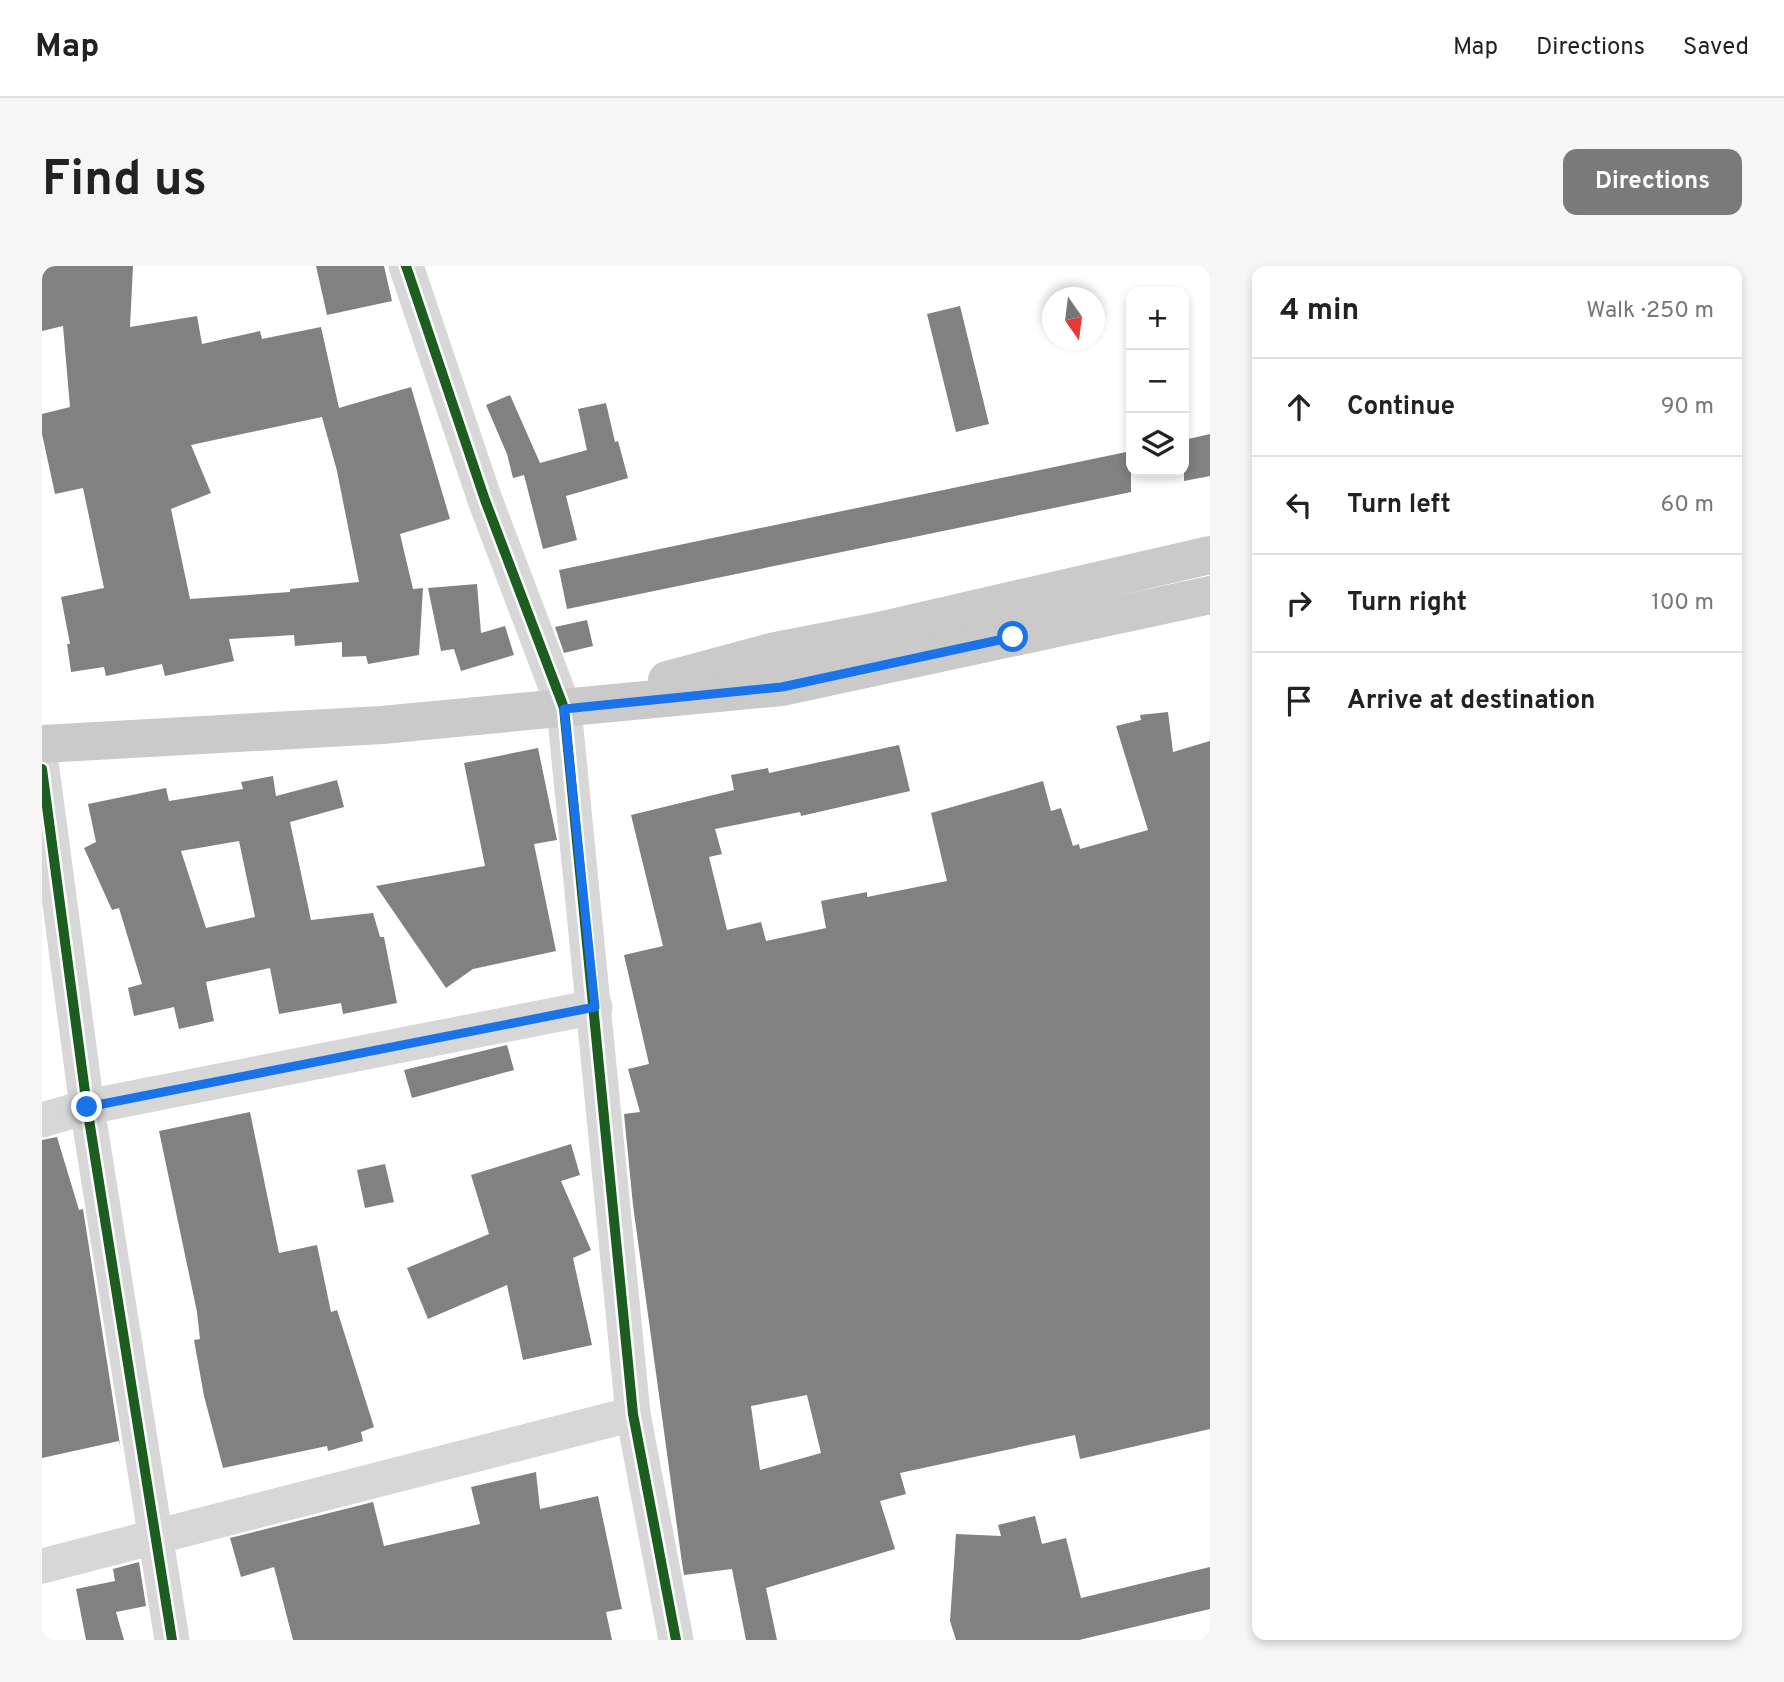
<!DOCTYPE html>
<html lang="en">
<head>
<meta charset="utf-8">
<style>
  :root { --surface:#fff; --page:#f6f6f6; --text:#222; --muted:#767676; --line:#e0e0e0; --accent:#7a7a7a }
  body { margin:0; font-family:Overpass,sans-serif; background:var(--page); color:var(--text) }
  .controls { position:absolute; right:21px; top:21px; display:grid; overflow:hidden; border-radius:14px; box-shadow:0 4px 10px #0003 }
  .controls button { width:63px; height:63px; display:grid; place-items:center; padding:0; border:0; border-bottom:2px solid var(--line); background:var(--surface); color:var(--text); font:35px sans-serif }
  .compass { position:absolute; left:1000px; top:21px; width:63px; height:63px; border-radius:50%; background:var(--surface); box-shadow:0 4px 10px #0003; rotate:166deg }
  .stop { position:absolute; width:21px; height:21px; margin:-16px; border:5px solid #1a73e8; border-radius:50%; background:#fff }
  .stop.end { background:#1a73e8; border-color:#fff; box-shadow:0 2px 7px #0008 }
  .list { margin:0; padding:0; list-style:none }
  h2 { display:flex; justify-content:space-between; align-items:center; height:91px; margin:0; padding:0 28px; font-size:30px }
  h2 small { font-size:23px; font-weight:400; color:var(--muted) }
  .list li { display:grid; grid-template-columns:46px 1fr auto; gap:21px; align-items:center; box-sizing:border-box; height:98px; padding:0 28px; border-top:2px solid var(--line) }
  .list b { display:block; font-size:26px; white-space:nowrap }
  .list em { font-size:23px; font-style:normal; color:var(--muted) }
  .icon { flex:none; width:38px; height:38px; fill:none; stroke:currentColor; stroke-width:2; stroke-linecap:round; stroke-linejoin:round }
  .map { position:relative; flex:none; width:1168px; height:1374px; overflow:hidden; border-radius:14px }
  header { display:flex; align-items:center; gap:42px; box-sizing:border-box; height:98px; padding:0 35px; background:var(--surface); border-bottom:2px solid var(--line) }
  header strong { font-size:33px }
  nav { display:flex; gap:38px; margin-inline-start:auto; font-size:24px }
  .intro { display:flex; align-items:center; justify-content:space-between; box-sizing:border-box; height:168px; padding:0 42px }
  h1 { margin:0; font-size:49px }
  .button { padding:18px 32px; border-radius:14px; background:var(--accent); color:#fff; font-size:24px; font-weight:700 }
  main { display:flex; gap:42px; padding:0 42px }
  aside { flex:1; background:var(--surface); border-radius:14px; box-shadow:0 4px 10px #0003 }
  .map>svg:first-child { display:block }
  .building { fill:#818181; fill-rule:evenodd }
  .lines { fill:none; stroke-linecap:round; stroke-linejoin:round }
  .minor { stroke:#d7d7d7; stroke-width:35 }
  .primary { stroke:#cacaca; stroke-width:38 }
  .cycleway-casing { stroke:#fff; stroke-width:15 }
  .cycleway { stroke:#1b5e20; stroke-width:10 }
  .route { stroke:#1a73e8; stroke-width:9 }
</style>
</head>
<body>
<header>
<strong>Map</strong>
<nav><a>Map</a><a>Directions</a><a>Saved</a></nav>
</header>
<div class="intro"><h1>Find us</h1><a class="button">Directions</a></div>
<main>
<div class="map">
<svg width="1168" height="1374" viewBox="0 0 1168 1374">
  <rect width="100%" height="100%" fill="#fff"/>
  <g class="building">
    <path d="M0,0H91L88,61L155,50L160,78L218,65L220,73L279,61L297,142L369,121L408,253L358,268L371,323L381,322L377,389L326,398L324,390L300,391V376L253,380L252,369L187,373L192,395L123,410L120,398L64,410L62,401L29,406L25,378H28L19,331L62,322L41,222L13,228L0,168V148L28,141L21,60L0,65ZM280,151L295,205L317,316L248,323V326L148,333L129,243L169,227L149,179Z"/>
    <polygon points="274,0 342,0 350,35 285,49"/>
    <polygon points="918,40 947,158 914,166 885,48"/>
    <polygon points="468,129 498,197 545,184 536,143 564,137 573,176 576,175 586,212 524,230 535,274 501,283 482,209 471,212 465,188 444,139"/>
    <polygon points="1168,168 1168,210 1142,215 1142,174"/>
    <polygon points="1089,185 1089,226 525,343 517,304"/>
    <polygon points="435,318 439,367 463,360 472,389 419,405 412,383 399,385 386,322"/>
    <polygon points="545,354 551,380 522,387 513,361"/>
    <path d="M1126,446L1131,486L1168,475V1163L1038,1193L1033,1169L858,1207L864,1228L838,1235L853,1283L724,1322L735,1374H704L690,1303L642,1309L640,1297L591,939L582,848L598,846L586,803L607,798L582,689L621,680L589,549L692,524L689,509L726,502L727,507L857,479L868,525L759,550L758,546L673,563L680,588L667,591L685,664L719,656L724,675L784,662L779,635L825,626V631L905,615L889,547L1001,515L1009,545L1019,542L1031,580L1037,578L1038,583L1106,564L1074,460L1099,454L1098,449ZM765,1129L779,1187L718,1204L709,1140Z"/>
    <polygon points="496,482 515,574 492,578 514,685 431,703 404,722 334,620 443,600 422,497"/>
    <path d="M231,510L234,530L295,514L302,541L248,556L269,654L331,647L338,671H342L355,737L301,748L299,737L237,748L228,702L164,716L172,755L137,763L132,741L92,750L86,722L100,718L77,642L70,644L42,582L54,576L46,538L124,522L127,535L201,523L199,516ZM197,575L213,651L164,662L139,585Z"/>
    <polygon points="465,779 472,804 370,832 362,804"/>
    <polygon points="208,846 237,987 275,979 289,1046 295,1044 332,1161 319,1166 321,1175 286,1185 285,1180 181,1202 162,1130 152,1074 158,1073 155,1046 117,865"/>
    <polygon points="15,871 37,944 41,943 79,1185 77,1175 0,1192 0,874"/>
    <polygon points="529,878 538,909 519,915 549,984 531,992 550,1079 481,1094 465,1019 386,1053 365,1002 447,968 429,909"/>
    <polygon points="343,898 352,936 323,942 315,904"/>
    <polygon points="494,1206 498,1243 556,1230 580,1343 564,1346 570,1374 251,1374 232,1301 199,1311 188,1272 331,1236 342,1280 438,1258 429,1221"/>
    <polygon points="993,1250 1000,1278 1024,1272 1039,1332 1168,1301 1168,1343 1037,1374 914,1374 908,1355 914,1268 959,1270 956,1259"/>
    <polygon points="97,1296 104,1340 74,1346 82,1374 44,1374 34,1323 73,1315 71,1303"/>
  </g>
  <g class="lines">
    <g class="minor">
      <polyline points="364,0 443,234 522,442 591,1148 634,1374"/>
      <polyline points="0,503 45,841 130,1374"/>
      <polyline points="0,854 45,841 553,741"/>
      <polyline points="0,1300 591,1148"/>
    </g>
    <g class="primary">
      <polyline points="625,414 729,386 837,365 1168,289"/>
      <polyline points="0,478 340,459 740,421 1168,329"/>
    </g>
    <defs>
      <g id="cycleway">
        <polyline points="364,0 443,234 522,442 591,1148 634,1374"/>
        <polyline points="0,503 45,841 130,1374"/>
      </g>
    </defs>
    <use href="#cycleway" class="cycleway-casing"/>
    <use href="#cycleway" class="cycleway"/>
  </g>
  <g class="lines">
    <polyline class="route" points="45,841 553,741 522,443 740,421 971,371"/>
  </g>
</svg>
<div class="controls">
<button>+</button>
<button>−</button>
<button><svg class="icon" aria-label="layers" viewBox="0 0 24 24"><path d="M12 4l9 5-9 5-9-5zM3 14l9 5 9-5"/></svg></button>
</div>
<svg class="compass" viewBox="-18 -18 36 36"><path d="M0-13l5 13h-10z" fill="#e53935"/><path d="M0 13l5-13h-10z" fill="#767676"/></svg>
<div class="stop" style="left:971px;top:371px"></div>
<div class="stop end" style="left:45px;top:841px"></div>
</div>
<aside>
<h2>4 min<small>Walk · 250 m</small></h2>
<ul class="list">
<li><svg class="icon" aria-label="ahead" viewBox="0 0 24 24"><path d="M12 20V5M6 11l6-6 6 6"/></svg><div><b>Continue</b></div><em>90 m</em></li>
<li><svg class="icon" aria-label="left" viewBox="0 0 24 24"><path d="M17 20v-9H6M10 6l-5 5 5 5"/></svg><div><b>Turn left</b></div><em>60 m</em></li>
<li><svg class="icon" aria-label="right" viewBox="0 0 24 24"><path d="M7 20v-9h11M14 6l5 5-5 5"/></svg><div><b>Turn right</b></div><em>100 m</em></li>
<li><svg class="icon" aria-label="arrive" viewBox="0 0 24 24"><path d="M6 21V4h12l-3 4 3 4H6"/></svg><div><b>Arrive at destination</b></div></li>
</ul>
</aside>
</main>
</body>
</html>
